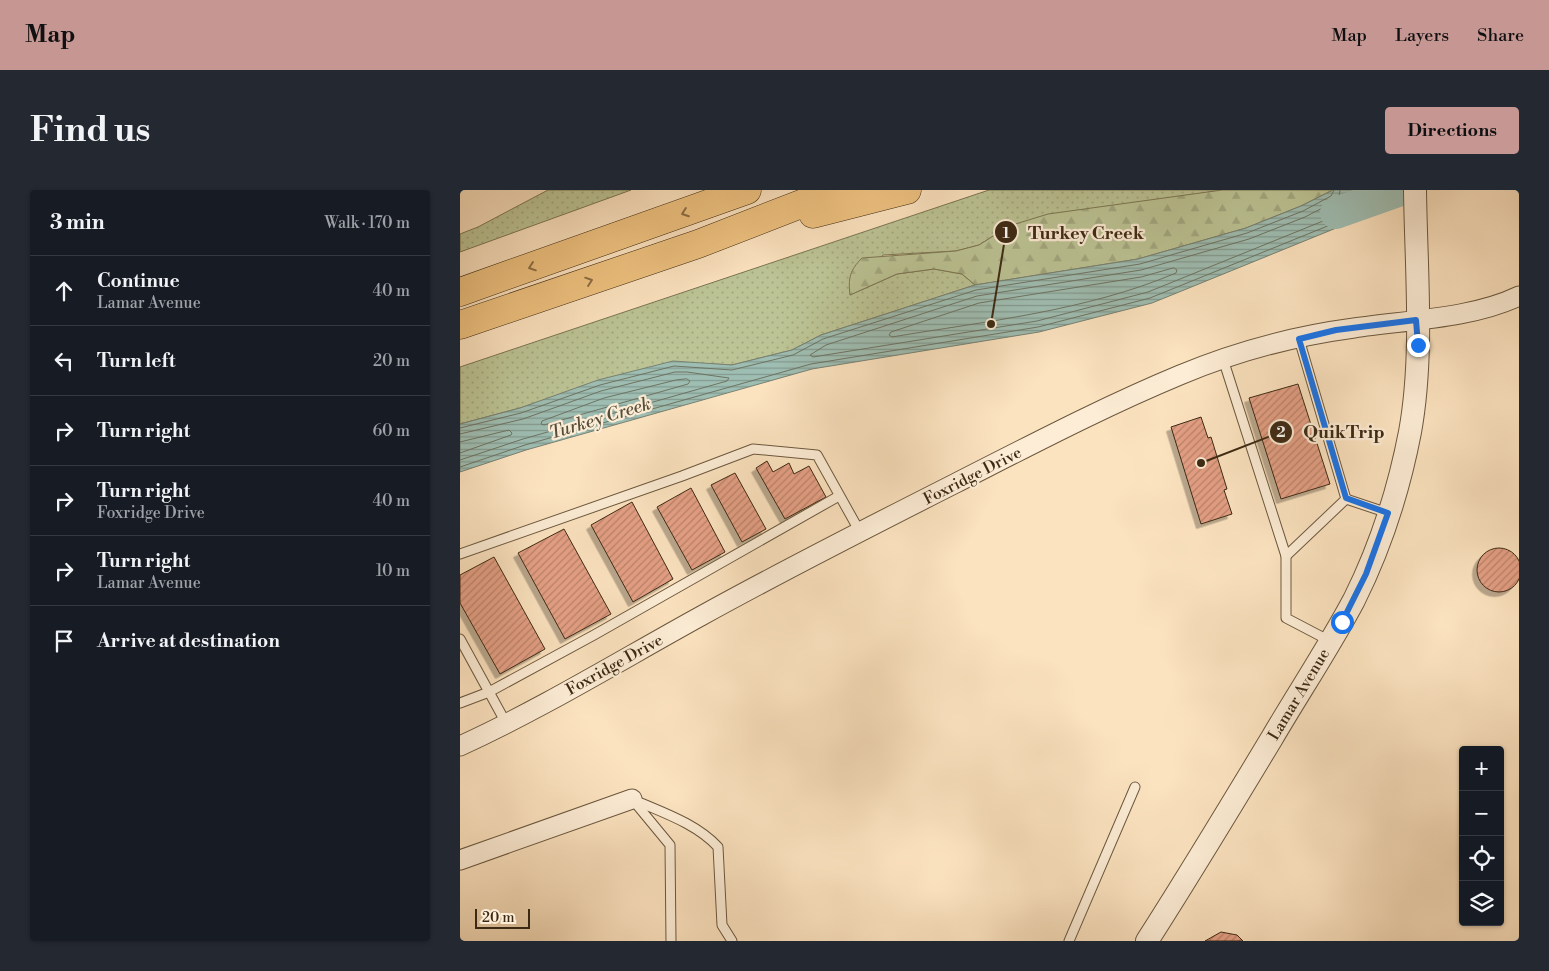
<!DOCTYPE html>
<html lang="en">
<head>
<meta charset="utf-8">
<style>
  :root { --surface:#171b24; --page:#242831; --text:#f1f3f6; --muted:#9ea1a6; --line:#363941; --accent:#c59692 }
  body { margin:0; font-family:"Libre Bodoni",serif; background:var(--page); color:var(--text) }
  .controls { position:absolute; right:15px; bottom:15px; display:grid; overflow:hidden; border-radius:5px; box-shadow:0 1px 4px #0004 }
  .controls button { width:45px; height:45px; display:grid; place-items:center; padding:0; border:0; border-bottom:1px solid var(--line); background:var(--surface); color:var(--text); font:25px sans-serif }
  .scale { position:absolute; left:15px; bottom:12px; width:55px; box-sizing:border-box; padding-left:5px; border:2px solid #3c2913; border-top:0; font-size:14px; line-height:18px; white-space:nowrap; color:#3c2913; -webkit-text-stroke:4px #fdedd6; paint-order:stroke }
  .stop { position:absolute; width:15px; height:15px; margin:-11px; border:4px solid #1a73e8; border-radius:50%; background:#fff }
  .stop.end { background:#1a73e8; border-color:#fff; box-shadow:0 1px 5px #0008 }
  .list { margin:0; padding:0; list-style:none }
  h2 { display:flex; justify-content:space-between; align-items:center; height:65px; margin:0; padding:0 20px; font-size:21px }
  h2 small { font-size:16px; font-weight:400; color:var(--muted) }
  .list li { display:grid; grid-template-columns:32px 1fr auto; gap:15px; align-items:center; box-sizing:border-box; height:70px; padding:0 20px; border-top:1px solid var(--line) }
  .list b { display:block; font-size:19px; white-space:nowrap }
  .list p { margin:0; font-size:16px; white-space:nowrap; color:var(--muted) }
  .list em { font-size:16px; font-style:normal; color:var(--muted) }
  .icon { flex:none; width:28px; height:28px; fill:none; stroke:currentColor; stroke-width:2; stroke-linecap:round; stroke-linejoin:round }
  .map { position:relative; flex:none; width:1059px; height:751px; overflow:hidden; border-radius:5px }
  header { display:flex; align-items:center; gap:30px; box-sizing:border-box; height:70px; padding:0 25px; background:var(--accent); color:#111 }
  header strong { font-size:24px }
  nav { display:flex; gap:28px; margin-inline-start:auto; font-size:18px }
  .intro { display:flex; align-items:center; justify-content:space-between; box-sizing:border-box; height:120px; padding:0 30px }
  h1 { margin:0; font-size:35px }
  .button { padding:12px 22px; border-radius:5px; background:var(--accent); color:#111; font-size:18px; font-weight:700 }
  main { display:flex; gap:30px; padding:0 30px }
  aside { flex:1; background:var(--surface); border-radius:5px; box-shadow:0 1px 4px #0004 }
  .map>svg:first-child { display:block }
  .grass { fill:url(#grass-dots); stroke:#7c7654 }
  .forest { fill:url(#forest-firs); stroke:#7c7654 }
  .water { fill:url(#water-rules); stroke:#778273 }
  .lines { fill:none; stroke-linecap:round; stroke-linejoin:round }
  .shore { stroke:#6e7463; stroke-width:1 }
  .river { stroke:#9fbeb3; stroke-width:32 }
  .building { fill:url(#building-hatch); stroke:#3c2913; filter:url(#shadow) }
  .service-casing { stroke:#6c583e; stroke-width:11 }
  .minor-casing { stroke:#6c583e; stroke-width:21 }
  .tertiary-casing { stroke:#6c583e; stroke-width:24 }
  .motorway-casing { stroke:#3c2913; stroke-width:29 }
  .service { stroke:#fdedd6; stroke-width:9 }
  .minor { stroke:#fdedd6; stroke-width:19 }
  .tertiary { stroke:#fdedd6; stroke-width:22 }
  .motorway { stroke:#eec280; stroke-width:28 }
  .oneway { stroke:#8c6e44 }
  .route { stroke:#1a73e8; stroke-width:6 }
  .labels { text-anchor:middle; stroke-width:4.5; stroke-linejoin:round; paint-order:stroke }
  .street-label { font-size:16px; fill:#3c2913; stroke:#fdedd6 }
  .water-label { font-size:18px; font-style:italic; fill:#554e3b; stroke:#fdedd6 }
  .leader { fill:none; stroke:#3c2913; stroke-width:2 }
  .callout-dot { fill:#3c2913; stroke:#fdedd6; stroke-width:2 }
  .mark-label { font-size:15px; text-anchor:middle; font-weight:bold; fill:#fff }
  .callout-label { font-size:18px; text-anchor:middle; font-weight:bold; fill:#3c2913; stroke:#fdedd6; stroke-width:4.5; stroke-linejoin:round; paint-order:stroke }
</style>
</head>
<body>
<header>
<strong>Map</strong>
<nav><a>Map</a><a>Layers</a><a>Share</a></nav>
</header>
<div class="intro"><h1>Find us</h1><a class="button">Directions</a></div>
<main>
<aside>
<h2>3 min<small>Walk · 170 m</small></h2>
<ul class="list">
<li><svg class="icon" aria-label="ahead" viewBox="0 0 24 24"><path d="M12 20V5M6 11l6-6 6 6"/></svg><div><b>Continue</b><p>Lamar Avenue</p></div><em>40 m</em></li>
<li><svg class="icon" aria-label="left" viewBox="0 0 24 24"><path d="M17 20v-9H6M10 6l-5 5 5 5"/></svg><div><b>Turn left</b></div><em>20 m</em></li>
<li><svg class="icon" aria-label="right" viewBox="0 0 24 24"><path d="M7 20v-9h11M14 6l5 5-5 5"/></svg><div><b>Turn right</b></div><em>60 m</em></li>
<li><svg class="icon" aria-label="right" viewBox="0 0 24 24"><path d="M7 20v-9h11M14 6l5 5-5 5"/></svg><div><b>Turn right</b><p>Foxridge Drive</p></div><em>40 m</em></li>
<li><svg class="icon" aria-label="right" viewBox="0 0 24 24"><path d="M7 20v-9h11M14 6l5 5-5 5"/></svg><div><b>Turn right</b><p>Lamar Avenue</p></div><em>10 m</em></li>
<li><svg class="icon" aria-label="arrive" viewBox="0 0 24 24"><path d="M6 21V4h12l-3 4 3 4H6"/></svg><div><b>Arrive at destination</b></div></li>
</ul>
</aside>
<div class="map">
<svg width="1059" height="751" viewBox="0 0 1059 751">
  <defs>
    <pattern id="grass-dots" width="8" height="8" patternUnits="userSpaceOnUse" patternTransform="scale(1.25)"><rect width="8" height="8" fill="#bcc495"/><path d="M2 2h.1M6 6h.1" fill="none" stroke="#a2a880" stroke-width="1.8" stroke-linecap="round"/></pattern>
    <pattern id="forest-firs" width="22" height="20" patternUnits="userSpaceOnUse" patternTransform="scale(1.25)"><rect width="22" height="20" fill="#bcc495"/><path d="M5 1l3.5 6h-7zM16 11l3.5 6h-7z" fill="#a2a880"/></pattern>
    <pattern id="water-rules" width="6" height="5" patternUnits="userSpaceOnUse" patternTransform="scale(1.25)"><rect width="6" height="5" fill="#9fbeb3"/><path d="M0 2.5h6" fill="none" stroke="#839a90"/></pattern>
    <pattern id="building-hatch" width="6" height="6" patternUnits="userSpaceOnUse" patternTransform="scale(1.25)"><rect width="6" height="6" fill="#e5a085"/><path d="M-1 1l2-2M0 6l6-6M5 7l2-2" fill="none" stroke="#bb826c"/></pattern>
    <filter id="shadow"><feDropShadow dx="-4.5" dy="4.5" stdDeviation="0" flood-color="#0004"/></filter>
  </defs>
  <rect width="100%" height="100%" fill="#fce3c0"/>
  <filter id="stains"><feTurbulence type="fractalNoise" baseFrequency=".004" numOctaves="4"/><feColorMatrix values="0 0 0 0 .2 0 0 0 0 .09 0 0 0 0 .02 0 0 0 .5 -.17"/></filter>
  <radialGradient id="worn" r=".72"><stop offset=".6" stop-color="#630" stop-opacity="0"/><stop offset="1" stop-color="#630" stop-opacity=".3"/></radialGradient>
  <g class="grass">
    <polygon points="88,0 171,0 0,62 0,44 18,37"/>
    <polygon points="529,0 762,0 549,36 519,55 496,61 423,65 390,105 437,84 474,79 502,84 515,95 361,145 332,160 272,175 253,174 88,209 60,218 0,234 0,177"/>
  </g>
  <path class="forest" d="M762,0H873L841,16L786,38L678,69L515,95L502,84L474,79L437,84L390,105C388,88 390,80 402,68L496,61L519,55L549,36L588,24Z"/>
  <polygon class="water" points="873,0 917,0 918,21 692,113 579,142 352,179 66,260 0,282 0,234 60,218 138,190 213,171 272,175 332,160 361,145 515,95 678,69 786,38 841,16"/>
  <g class="lines">
    <g class="shore">
      <polyline points="880,0 879,7 874,12 845,27 789,49 681,80 517,106 366,155 350,165 353,167 577,131 688,102 905,14 906,0"/>
      <path d="M714,78L717,80L716,83C626,121 527,131 432,147L429,145L431,142L519,113L681,87Z"/>
      <polygon points="227,189 230,191 228,194 84,235 81,234 82,231 144,208 216,190"/>
      <polyline points="0,238 61,223 140,195 214,176 272,180 333,165 363,149 516,100 680,74 787,43 843,21 871,6 874,0"/>
      <polyline points="0,244 63,229 141,201 215,182 227,182 269,188 267,191 63,249 0,270"/>
      <polyline points="0,252 49,240 52,243 51,245 0,263"/>
      <polyline points="0,277 65,255 351,174 578,137 690,108 912,18 913,0"/>
    </g>
    <polyline class="river" points="876,23 941,0"/>
  </g>
  <g class="building">
    <polygon points="838,194 870,294 821,309 789,208"/>
    <polygon points="741,227 748,248 751,247 767,299 764,300 772,324 741,334 711,237"/>
    <polygon points="307,271 313,282 329,273 334,284 349,276 366,307 325,329 296,278"/>
    <polygon points="275,283 306,339 282,352 251,295"/>
    <polygon points="231,298 265,362 232,380 197,317"/>
    <polygon points="172,312 213,389 173,412 131,335"/>
    <polygon points="104,339 151,424 105,449 58,363"/>
    <circle cx="1039" cy="380" r="22"/>
    <polygon points="34,367 85,459 40,484 0,413 0,385"/>
    <polygon points="761,742 777,745 783,751 745,751"/>
  </g>
  <g class="lines">
    <defs>
      <g id="service">
        <polyline points="763,169 826,366 886,309 839,149"/>
        <polyline points="886,309 928,323"/>
        <polyline points="0,364 222,286 293,259 357,265 400,342"/>
        <polyline points="826,366 826,428 870,451"/>
        <polyline points="0,449 46,533"/>
        <polyline points="0,513 29,502 134,445 379,306"/>
        <path d="M211,751L210,655L172,609C201,622 236,633 258,657L262,735L272,751"/>
        <polyline points="609,751 675,597"/>
      </g>
      <g id="minor">
        <path d="M0,556C83,518 161,470 241,426C324,380 409,337 494,294C569,256 643,217 720,185C775,162 834,146 894,138C946,130 1011,129 1059,106"/>
        <polyline points="0,670 172,609"/>
      </g>
      <path id="tertiary" d="M687,751C730,684 771,616 812,548C839,502 869,457 894,410C920,358 939,299 950,242C964,165 956,79 955,0"/>
      <g id="motorway">
        <polyline points="353,24 447,0"/>
        <polyline points="0,102 287,0"/>
        <polyline points="0,135 238,54 377,0"/>
      </g>
    </defs>
    <use href="#service" class="service-casing"/>
    <use href="#minor" class="minor-casing"/>
    <use href="#tertiary" class="tertiary-casing"/>
    <use href="#motorway" class="motorway-casing"/>
    <use href="#service" class="service"/>
    <use href="#minor" class="minor"/>
    <use href="#tertiary" class="tertiary"/>
    <use href="#motorway" class="motorway"/>
  </g>
  <defs><path id="oneway-chevron" d="M-2-3.5L2.5 0L-2 3.5" fill="none" stroke-width="1.6" stroke-linecap="round" stroke-linejoin="round" transform="scale(1.25)"/></defs>
  <g class="oneway">
    <use href="#oneway-chevron" transform="translate(225 23) rotate(160)"/>
    <use href="#oneway-chevron" transform="translate(72 77) rotate(161)"/>
    <use href="#oneway-chevron" transform="translate(129 91) rotate(-19)"/>
  </g>
  <g class="lines">
    <polyline class="route" points="882,432 906,384 928,323 886,308 839,149 876,140 956,130 958,155"/>
  </g>
  <g class="labels">
    <g class="street-label">
      <text transform="translate(512 285) rotate(-27)" y="6">Foxridge Drive</text>
      <text transform="translate(154 474) rotate(-29)" y="6">Foxridge Drive</text>
      <text transform="translate(838 504) rotate(-59)" y="6">Lamar Avenue</text>
    </g>
    <g class="water-label">
      <text transform="translate(140 228) rotate(-17)" y="6">Turkey Creek</text>
    </g>
  </g>
  <path class="leader" d="M531 134L546 42M741 273L821 242"/>
  <g class="callout-dot">
    <circle cx="531" cy="134" r="5"/>
    <circle cx="741" cy="273" r="5"/>
    <circle cx="546" cy="42" r="12"/>
    <circle cx="821" cy="242" r="12"/>
  </g>
  <g class="mark-label">
    <text x="546" y="48">1</text>
    <text x="821" y="247">2</text>
  </g>
  <g class="callout-label">
    <text x="626" y="49">Turkey Creek</text>
    <text x="884" y="248">QuikTrip</text>
  </g>
  <rect width="100%" height="100%" filter="url(#stains)"/>
  <rect width="100%" height="100%" fill="url(#worn)"/>
</svg>
<div class="controls">
<button>+</button>
<button>−</button>
<button><svg class="icon" aria-label="locate" viewBox="0 0 24 24"><circle cx="12" cy="12" r="6"/><path d="M12 2v4M12 18v4M2 12h4M18 12h4"/></svg></button>
<button><svg class="icon" aria-label="layers" viewBox="0 0 24 24"><path d="M12 4l9 5-9 5-9-5zM3 14l9 5 9-5"/></svg></button>
</div>
<div class="scale">20 m</div>
<div class="stop" style="left:882px;top:432px"></div>
<div class="stop end" style="left:958px;top:155px"></div>
</div>
</main>
</body>
</html>
